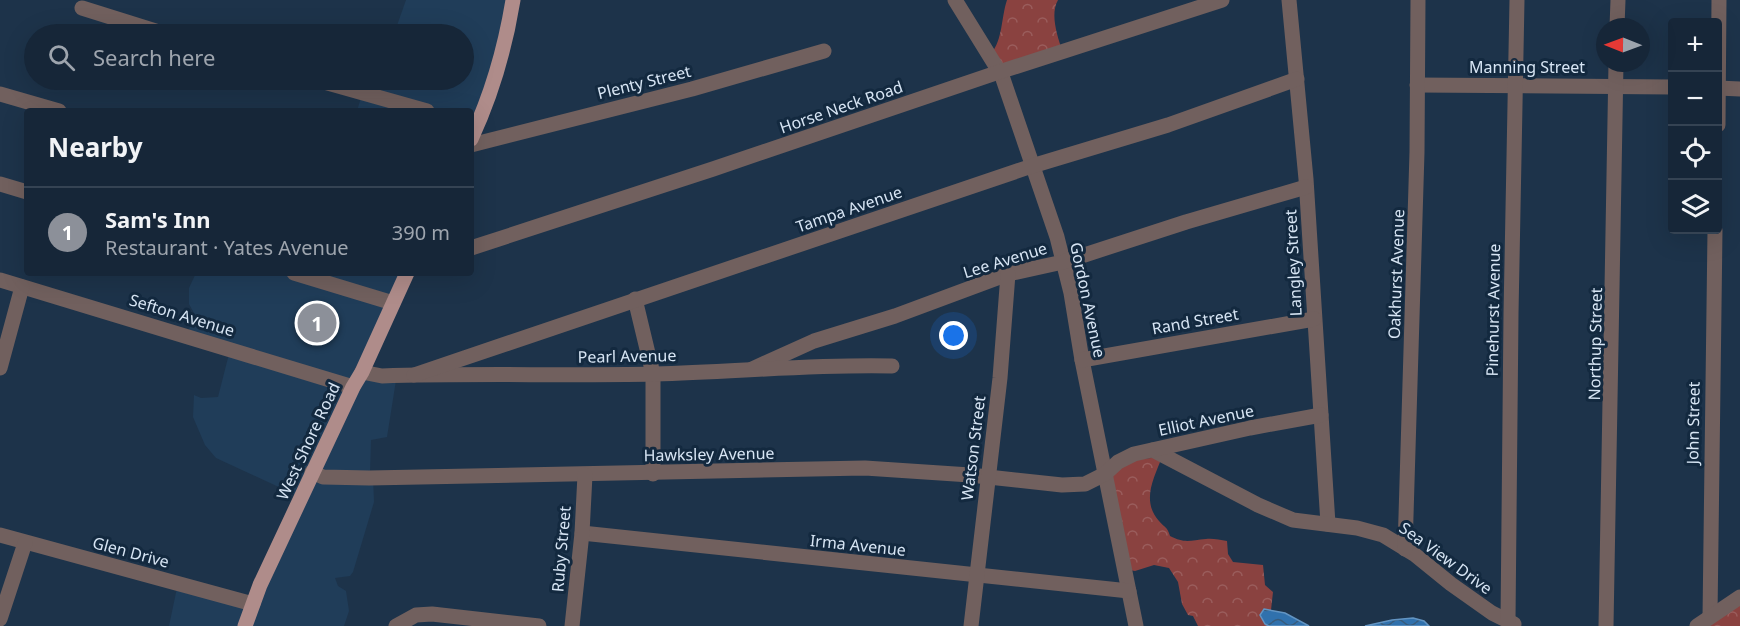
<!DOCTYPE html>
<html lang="en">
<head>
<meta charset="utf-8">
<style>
  :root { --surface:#162638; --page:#1f2e40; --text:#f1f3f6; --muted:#9ea5ae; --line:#354353; --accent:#8c9099 }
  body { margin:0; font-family:"Noto Sans",sans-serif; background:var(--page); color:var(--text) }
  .controls { position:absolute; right:18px; top:18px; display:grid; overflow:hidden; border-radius:6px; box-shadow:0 6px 24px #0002 }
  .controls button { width:54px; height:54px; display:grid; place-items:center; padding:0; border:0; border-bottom:2px solid var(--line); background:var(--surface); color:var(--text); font:30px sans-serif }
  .compass { position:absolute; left:1596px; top:18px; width:54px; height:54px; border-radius:50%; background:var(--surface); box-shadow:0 6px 24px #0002; rotate:271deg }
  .you { position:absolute; left:954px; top:336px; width:21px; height:21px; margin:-15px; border:4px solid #fff; border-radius:50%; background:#1a73e8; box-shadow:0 0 0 9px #1a73e833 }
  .badge { display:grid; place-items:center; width:39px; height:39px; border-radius:50%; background:var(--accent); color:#fff; font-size:20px; font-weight:700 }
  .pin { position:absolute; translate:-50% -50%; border:3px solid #fff; box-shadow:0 2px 6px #0006 }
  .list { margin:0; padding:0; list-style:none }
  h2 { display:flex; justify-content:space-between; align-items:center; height:78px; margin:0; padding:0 24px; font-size:26px }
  h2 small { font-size:20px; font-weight:400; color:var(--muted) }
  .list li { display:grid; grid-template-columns:39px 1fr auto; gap:18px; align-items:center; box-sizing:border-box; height:90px; padding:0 24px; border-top:2px solid var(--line) }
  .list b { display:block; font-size:22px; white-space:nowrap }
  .list p { margin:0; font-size:20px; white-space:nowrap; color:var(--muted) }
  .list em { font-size:20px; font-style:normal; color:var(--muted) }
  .icon { flex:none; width:33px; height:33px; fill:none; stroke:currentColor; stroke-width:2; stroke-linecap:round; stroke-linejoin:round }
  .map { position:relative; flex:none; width:1740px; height:626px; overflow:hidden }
  .search { position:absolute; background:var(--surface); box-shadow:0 6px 24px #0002; left:24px; top:24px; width:450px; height:66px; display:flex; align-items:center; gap:15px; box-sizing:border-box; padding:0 21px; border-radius:33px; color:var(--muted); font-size:22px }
  .panel { position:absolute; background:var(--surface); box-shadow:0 6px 24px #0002; left:24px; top:108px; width:450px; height:168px; border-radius:6px }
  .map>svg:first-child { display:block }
  .built { fill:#203d59 }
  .forest { fill:url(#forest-crowns) }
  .water { fill:url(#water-waves); stroke:#6294c2; stroke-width:1.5 }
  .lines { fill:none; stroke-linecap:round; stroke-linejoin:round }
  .minor { stroke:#71605e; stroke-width:15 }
  .major { stroke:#af8c8a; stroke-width:15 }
  .labels { text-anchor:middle; stroke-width:6; stroke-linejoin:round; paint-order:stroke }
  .street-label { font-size:16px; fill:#d7e5f4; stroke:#13293f }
</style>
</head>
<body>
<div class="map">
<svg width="1740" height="626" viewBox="0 0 1740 626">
  <defs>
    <pattern id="forest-crowns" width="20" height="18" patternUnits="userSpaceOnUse" patternTransform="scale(1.5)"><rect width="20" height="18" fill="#8a4240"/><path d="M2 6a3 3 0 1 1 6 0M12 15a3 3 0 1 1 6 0" fill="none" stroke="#9a5d5c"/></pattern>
    <pattern id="water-waves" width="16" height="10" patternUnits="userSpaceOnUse" patternTransform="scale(1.5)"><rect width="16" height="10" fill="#3071ad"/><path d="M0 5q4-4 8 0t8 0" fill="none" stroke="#385b7b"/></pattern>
  </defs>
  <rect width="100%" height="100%" fill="#1d334a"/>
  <g class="built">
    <polygon points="406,0 510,0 504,30 471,129 471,111 357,111 362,94 381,98 384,80 464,80 464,34 394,34"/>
    <polygon points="196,273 404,273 358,369 397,374 387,437 371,440 370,473 373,477 374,502 353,572 350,576 335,578 338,586 346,591 349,611 344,626 169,626 178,583 245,602 296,495 216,458 205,445 193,417 194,395 201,398 218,397 230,350 187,334 195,315 189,304 189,288"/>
  </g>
  <g class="forest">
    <path d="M1007,0H1058C1050,14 1057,35 1062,50L999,71L991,54C1003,39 1001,18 1007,0Z"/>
    <path d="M1162,457C1154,478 1141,501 1159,521C1165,528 1167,526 1170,536C1185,544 1191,540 1206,539C1212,538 1220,540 1227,541L1228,554L1233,562L1263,565L1265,585L1273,592L1271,610L1264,609L1265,624L1269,626H1198L1193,616L1188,615L1182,604L1178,582L1169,568L1154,565L1135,571L1124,569L1104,473L1118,461Z"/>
    <polygon points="1740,598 1740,626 1696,626"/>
  </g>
  <g class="water">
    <polygon points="1264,609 1285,613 1309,626 1269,626 1265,624 1260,615"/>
    <polygon points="1413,618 1424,621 1429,626 1365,626 1392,620"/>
  </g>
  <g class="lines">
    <g class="minor">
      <polyline points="955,0 1002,76 1057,237 1071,293 1082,360 1136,626"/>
      <polyline points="1289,0 1306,179 1328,524"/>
      <polyline points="82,8 165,34"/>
      <polyline points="1617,27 1618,0"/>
      <polyline points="317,80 427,111"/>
      <polyline points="1417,85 1672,87"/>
      <polyline points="1718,88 1740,89"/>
      <polyline points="0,94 59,111"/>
      <polyline points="1718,125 1719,0"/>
      <polyline points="471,145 692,89 824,51"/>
      <polyline points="0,184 27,192"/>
      <polyline points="471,248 713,169 999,72 1222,0"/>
      <polyline points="294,273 393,303"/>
      <polyline points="0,280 353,387"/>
      <polyline points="635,299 653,374 653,474"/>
      <polyline points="1082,360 1314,319"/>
      <polyline points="0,368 22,287"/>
      <polyline points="752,369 814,341 895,316 1008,274 1063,262 1186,222 1306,187"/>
      <path d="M362,372L382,376C473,373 564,376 655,374C735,372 813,364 892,366"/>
      <polyline points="414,375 1032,166 1168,125 1297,79"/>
      <polyline points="1153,450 1258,505 1293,520 1357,528 1383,535 1414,554 1451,584 1492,613 1514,624"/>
      <polyline points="312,472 323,477 369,478 865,468 970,475 1062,485 1085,484 1105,474 1118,462 1134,454 1250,428 1321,415"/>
      <polyline points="582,533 1129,591"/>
      <polyline points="0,535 253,604"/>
      <polyline points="1405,549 1417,152 1418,0"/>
      <polyline points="1710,617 1715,230"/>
      <polyline points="0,619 25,543"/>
      <polyline points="1508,621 1511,314 1517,0"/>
      <polyline points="396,626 416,615 432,614 539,626"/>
      <polyline points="572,626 582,533 585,475"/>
      <polyline points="971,626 1000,378 1008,274"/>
      <polyline points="1606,626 1616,63"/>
      <polyline points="1697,626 1740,597"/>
    </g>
    <g class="major">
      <path d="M471,139C492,94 505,49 513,0"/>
      <polyline points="245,626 260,585 353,387 362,372 407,273"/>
    </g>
  </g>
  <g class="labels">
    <g class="street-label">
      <text x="1527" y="73">Manning Street</text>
      <text transform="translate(644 82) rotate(-14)" y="6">Plenty Street</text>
      <text transform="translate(841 107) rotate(-19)" y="6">Horse Neck Road</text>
      <text transform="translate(849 209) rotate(-19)" y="6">Tampa Avenue</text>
      <text transform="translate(1005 260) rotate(-17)" y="6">Lee Avenue</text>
      <text transform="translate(1293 263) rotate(-93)" y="6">Langley Street</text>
      <text transform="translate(1396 274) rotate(-88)" y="6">Oakhurst Avenue</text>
      <text transform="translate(1088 300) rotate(78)" y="6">Gordon Avenue</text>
      <text transform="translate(1493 310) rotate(-89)" y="6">Pinehurst Avenue</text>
      <text transform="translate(182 315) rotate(17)" y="6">Sefton Avenue</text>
      <text transform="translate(1195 321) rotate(-10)" y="6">Rand Street</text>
      <text transform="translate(1595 344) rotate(-89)" y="6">Northup Street</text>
      <text transform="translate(627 356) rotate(-1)" y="6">Pearl Avenue</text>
      <text transform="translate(1206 420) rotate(-12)" y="6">Elliot Avenue</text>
      <text transform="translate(1693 423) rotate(-89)" y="6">John Street</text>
      <text transform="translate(308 441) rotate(-65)" y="6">West Shore Road</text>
      <text transform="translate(973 448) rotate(-83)" y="6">Watson Street</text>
      <text transform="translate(709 454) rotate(-1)" y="6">Hawksley Avenue</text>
      <text transform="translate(858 545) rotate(6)" y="6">Irma Avenue</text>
      <text transform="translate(561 549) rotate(-85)" y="6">Ruby Street</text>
      <text transform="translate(131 552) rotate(15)" y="6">Glen Drive</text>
      <text transform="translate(1446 558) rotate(36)" y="6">Sea View Drive</text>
    </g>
  </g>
</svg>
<div class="controls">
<button>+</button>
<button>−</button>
<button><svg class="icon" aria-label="locate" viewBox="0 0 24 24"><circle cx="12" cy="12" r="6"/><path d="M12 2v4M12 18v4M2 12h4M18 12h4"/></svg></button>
<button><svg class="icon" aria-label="layers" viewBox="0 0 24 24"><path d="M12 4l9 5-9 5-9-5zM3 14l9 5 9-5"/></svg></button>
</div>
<svg class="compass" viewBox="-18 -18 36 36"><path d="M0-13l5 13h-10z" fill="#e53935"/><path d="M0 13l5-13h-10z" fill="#9ea5ae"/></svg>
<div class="you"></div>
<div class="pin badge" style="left:317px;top:323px">1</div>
<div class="search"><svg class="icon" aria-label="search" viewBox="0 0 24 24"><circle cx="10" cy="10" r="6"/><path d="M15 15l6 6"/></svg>Search here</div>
<section class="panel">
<h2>Nearby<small></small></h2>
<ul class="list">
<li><span class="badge">1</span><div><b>Sam's Inn</b><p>Restaurant · Yates Avenue</p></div><em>390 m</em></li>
</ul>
</section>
</div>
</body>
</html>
